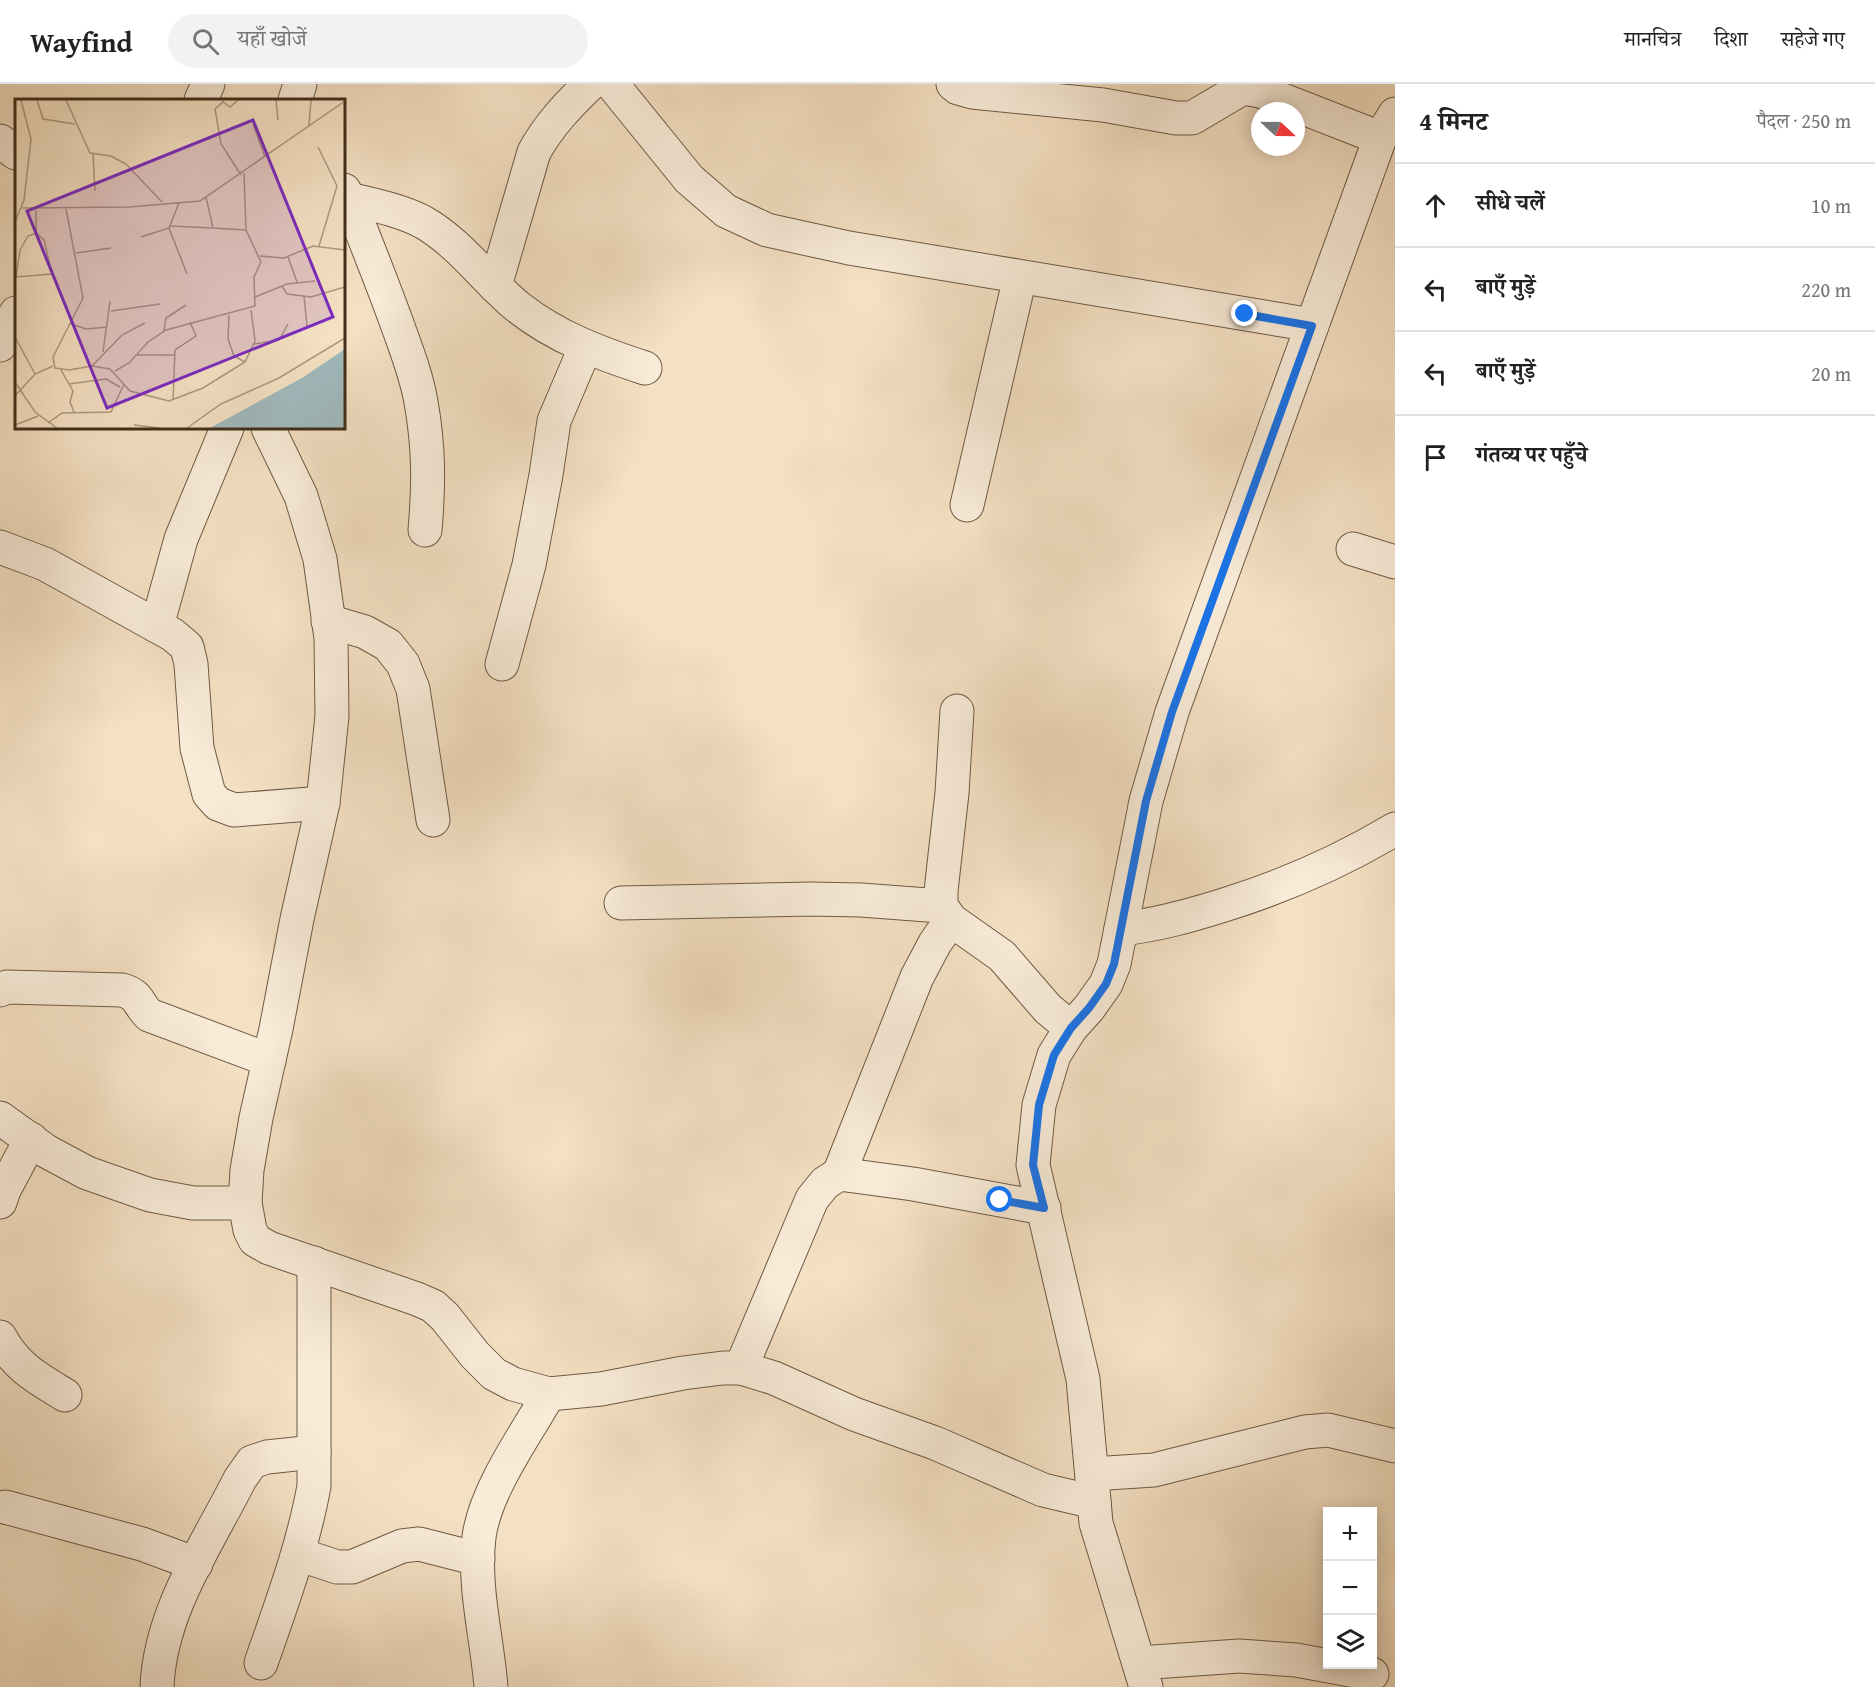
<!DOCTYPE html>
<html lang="hi">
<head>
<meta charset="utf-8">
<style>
  :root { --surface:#fff; --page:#f2f2f2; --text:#202124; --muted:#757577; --line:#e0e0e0 }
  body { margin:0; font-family:"Gentium Book Plus","Noto Serif Devanagari",serif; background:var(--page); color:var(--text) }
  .controls { position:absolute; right:18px; bottom:18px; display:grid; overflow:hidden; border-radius:0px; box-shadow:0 3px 15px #0003 }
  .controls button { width:54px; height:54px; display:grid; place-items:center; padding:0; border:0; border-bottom:2px solid var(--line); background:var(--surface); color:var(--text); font:30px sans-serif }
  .compass { position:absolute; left:1251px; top:18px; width:54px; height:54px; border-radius:50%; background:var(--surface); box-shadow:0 3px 15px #0003; rotate:112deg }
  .stop { position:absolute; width:18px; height:18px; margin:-14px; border:4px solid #1a73e8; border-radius:50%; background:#fff }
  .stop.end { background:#1a73e8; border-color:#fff; box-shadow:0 2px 6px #0008 }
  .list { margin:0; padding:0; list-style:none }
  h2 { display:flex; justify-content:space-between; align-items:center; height:78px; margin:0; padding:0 24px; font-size:26px }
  h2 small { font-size:20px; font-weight:400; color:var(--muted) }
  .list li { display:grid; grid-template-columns:39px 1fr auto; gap:18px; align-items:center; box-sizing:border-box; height:84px; padding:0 24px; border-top:2px solid var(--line) }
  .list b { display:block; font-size:22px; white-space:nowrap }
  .list em { font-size:20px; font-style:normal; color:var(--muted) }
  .icon { flex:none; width:33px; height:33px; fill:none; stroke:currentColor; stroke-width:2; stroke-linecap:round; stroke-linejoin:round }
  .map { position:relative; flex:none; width:1395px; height:1603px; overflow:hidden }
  header { display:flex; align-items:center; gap:36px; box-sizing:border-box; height:84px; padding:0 30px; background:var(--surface); border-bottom:2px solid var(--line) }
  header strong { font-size:28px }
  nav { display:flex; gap:33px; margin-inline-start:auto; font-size:21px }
  .search { width:420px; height:54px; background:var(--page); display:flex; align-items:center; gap:15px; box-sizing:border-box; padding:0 21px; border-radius:33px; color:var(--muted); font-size:22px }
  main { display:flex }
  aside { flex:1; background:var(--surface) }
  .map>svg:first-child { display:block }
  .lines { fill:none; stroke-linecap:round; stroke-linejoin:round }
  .minor-casing { stroke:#6e5a44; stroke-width:35 }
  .minor { stroke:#f8ebd8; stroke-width:33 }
  .route { stroke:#1a73e8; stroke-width:8 }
  .inset-road { fill:none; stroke:#ad997f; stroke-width:1.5 }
  .view { fill:#7b2cbf; fill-opacity:0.15; stroke:#7b2cbf; stroke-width:3 }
  .inset-edge { fill:none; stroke:#422e1a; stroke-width:3 }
</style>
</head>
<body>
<header>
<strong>Wayfind</strong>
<div class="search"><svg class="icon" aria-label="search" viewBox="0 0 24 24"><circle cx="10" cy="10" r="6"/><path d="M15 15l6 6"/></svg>यहाँ खोजें</div>
<nav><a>मानचित्र</a><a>दिशा</a><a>सहेजे गए</a></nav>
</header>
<main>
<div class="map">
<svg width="1395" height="1603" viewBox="0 0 1395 1603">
  <rect width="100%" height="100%" fill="#f4e0c3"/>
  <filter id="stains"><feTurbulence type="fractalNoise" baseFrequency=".00333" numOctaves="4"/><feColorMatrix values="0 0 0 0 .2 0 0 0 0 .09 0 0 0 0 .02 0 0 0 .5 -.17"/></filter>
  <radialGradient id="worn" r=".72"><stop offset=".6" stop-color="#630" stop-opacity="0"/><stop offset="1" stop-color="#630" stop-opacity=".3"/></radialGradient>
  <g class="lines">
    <defs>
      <g id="minor">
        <polyline points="612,0 689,95 726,127 767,146 849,164 1312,241"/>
        <polyline points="953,0 958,4 972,8 1103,21 1176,34 1192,34 1243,4 1260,7 1380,54"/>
        <polyline points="201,16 208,0"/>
        <polyline points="295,16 300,0"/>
        <polyline points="0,57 16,69"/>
        <path d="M344,106L349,115C366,159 384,203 400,248C408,270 417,294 421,318C429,363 429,400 425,446"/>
        <path d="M349,115C374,121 400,126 423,138C460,159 486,197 518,223C556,253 599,269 645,284"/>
        <path d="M495,202L534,68C549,41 568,21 590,0"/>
        <polyline points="0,261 16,229"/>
        <polyline points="268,344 301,412 320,475 331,554 332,632 323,719 297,835 276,945 256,1034 247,1086 245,1119 250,1146 255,1156 269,1164 417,1215 433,1222 445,1233 475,1271 494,1290 513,1300 549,1310 601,1305 683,1289 723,1284 741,1284 774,1294 854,1330 935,1359 1043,1406 1094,1418"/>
        <polyline points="967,421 1020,193"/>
        <polyline points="0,463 45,480 173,551 187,563 191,580 197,664 209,710 218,720 234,726 323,719"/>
        <polyline points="1353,465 1395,478"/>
        <polyline points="328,537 365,548 388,561 403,580 413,605 433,736"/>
        <polyline points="157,542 181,455 227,344"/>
        <polyline points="502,580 529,481 546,391 554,337 585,264"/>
        <polyline points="957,627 952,709 941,807 941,822 951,836 1002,872 1048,925 1071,944"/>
        <polyline points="621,819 811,815 861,816 941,822"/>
        <path d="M1121,845C1157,841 1189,832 1224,821C1285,802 1340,778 1395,745"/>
        <path d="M0,906L7,903L122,906C140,911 137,919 149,931L269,976"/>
        <polyline points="0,1034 46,1067 87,1089 150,1111 193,1119 245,1119"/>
        <polyline points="839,1090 917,893 935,859 951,836"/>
        <polyline points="0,1118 4,1106 31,1055"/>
        <path d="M0,1253C16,1283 37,1294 65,1311"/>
        <polyline points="741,1284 812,1115 825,1099 839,1090 913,1100 1044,1124"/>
        <polyline points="1092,1390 1154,1386 1305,1348 1328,1346 1395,1362"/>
        <polyline points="5,1423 142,1460 196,1480"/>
        <polyline points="298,1470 337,1483 352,1483 402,1462 419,1460 478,1475"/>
        <path d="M261,1579C281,1521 303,1463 314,1402V1179"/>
        <polyline points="1139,1579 1239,1572 1296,1576 1372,1590"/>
        <path d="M157,1603C160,1527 207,1461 240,1395L252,1378L267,1373L314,1368"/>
        <path d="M491,1603C487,1553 473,1503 479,1453C485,1407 525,1351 549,1310"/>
        <polyline points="1146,1603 1096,1439 1083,1295 1033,1081 1039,1021 1054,971 1071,944 1089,924 1106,900 1114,880 1146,717 1172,628 1380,54 1395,30"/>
      </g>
    </defs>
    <use href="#minor" class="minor-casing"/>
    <use href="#minor" class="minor"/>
  </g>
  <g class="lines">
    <polyline class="route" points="1000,1116 1044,1124 1033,1081 1039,1021 1054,971 1071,944 1089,924 1106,900 1114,880 1146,717 1172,628 1312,242 1245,230"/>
  </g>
  <g transform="translate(15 15)">
    <rect width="330" height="330" fill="#f4e0c3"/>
    <path d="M330,250V329H195L287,279Z" fill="#a0babe"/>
    <path class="inset-road" d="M22,1L28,20L60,25M51,1L75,54L96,57L111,65L147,103M261,1L263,21M207,2L215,8L223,1M208,3L200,10L206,45L226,76M238,25L250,58M294,26L296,1M303,48L322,87L304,147M78,55L80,92M191,98L198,129L231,131M7,109L114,108L185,102L330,2M51,110L68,199L38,258L40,269L54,271L77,267L95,270L115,292L154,302L188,289L230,263L240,242L236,211M0,123L9,101L16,40L6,1M155,127L198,129M154,129L172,175M126,138L154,129L164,104M61,154L96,149M245,157L269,159L298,147L330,151M273,158L282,183M0,178L37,175L29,141L21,134V111M1,178L5,151L13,137L21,134M267,187L272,195L296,198L330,188M289,197L292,227M240,198L272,185L300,182M96,212L145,205M214,216L213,240L219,257L230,263M56,225L71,230L92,228M149,232L151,219L171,206M0,238L20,275M239,245L264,241L273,225M88,253L95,202M122,256H159M77,267L107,236L130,224M46,271L58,292L55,303L59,313M100,272L114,264L133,243L151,231L240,207L239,178L246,163L231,131L229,74M0,283L20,313L42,329M54,285L91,280L105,288M0,297L20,275L38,267M158,301L160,251L181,237L175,223M33,324L47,314L96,313L109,285M0,326L23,317M119,326L144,329M172,329L206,305L264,279L330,239"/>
    <path class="view" d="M238,21L318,218L92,309L12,112Z"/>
    <rect width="330" height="330" class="inset-edge"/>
  </g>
  <rect width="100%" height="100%" filter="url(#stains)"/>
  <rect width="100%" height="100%" fill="url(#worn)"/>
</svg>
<div class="controls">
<button>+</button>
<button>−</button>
<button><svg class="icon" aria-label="layers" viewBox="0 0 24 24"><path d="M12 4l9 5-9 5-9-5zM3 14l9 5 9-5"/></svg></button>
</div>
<svg class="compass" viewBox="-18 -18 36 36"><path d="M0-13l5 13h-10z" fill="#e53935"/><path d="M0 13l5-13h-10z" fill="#757577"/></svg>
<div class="stop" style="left:1000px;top:1116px"></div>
<div class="stop end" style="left:1245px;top:230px"></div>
</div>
<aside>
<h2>4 मिनट<small>पैदल · 250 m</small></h2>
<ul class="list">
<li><svg class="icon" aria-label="ahead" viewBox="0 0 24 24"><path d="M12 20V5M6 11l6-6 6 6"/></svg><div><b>सीधे चलें</b></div><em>10 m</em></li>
<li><svg class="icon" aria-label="left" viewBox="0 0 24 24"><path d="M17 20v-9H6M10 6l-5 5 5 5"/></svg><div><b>बाएँ मुड़ें</b></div><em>220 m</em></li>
<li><svg class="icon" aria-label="left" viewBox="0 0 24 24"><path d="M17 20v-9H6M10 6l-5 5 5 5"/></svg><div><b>बाएँ मुड़ें</b></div><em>20 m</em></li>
<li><svg class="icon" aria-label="arrive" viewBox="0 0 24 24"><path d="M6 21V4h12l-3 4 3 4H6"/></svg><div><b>गंतव्य पर पहुँचे</b></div></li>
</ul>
</aside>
</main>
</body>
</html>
